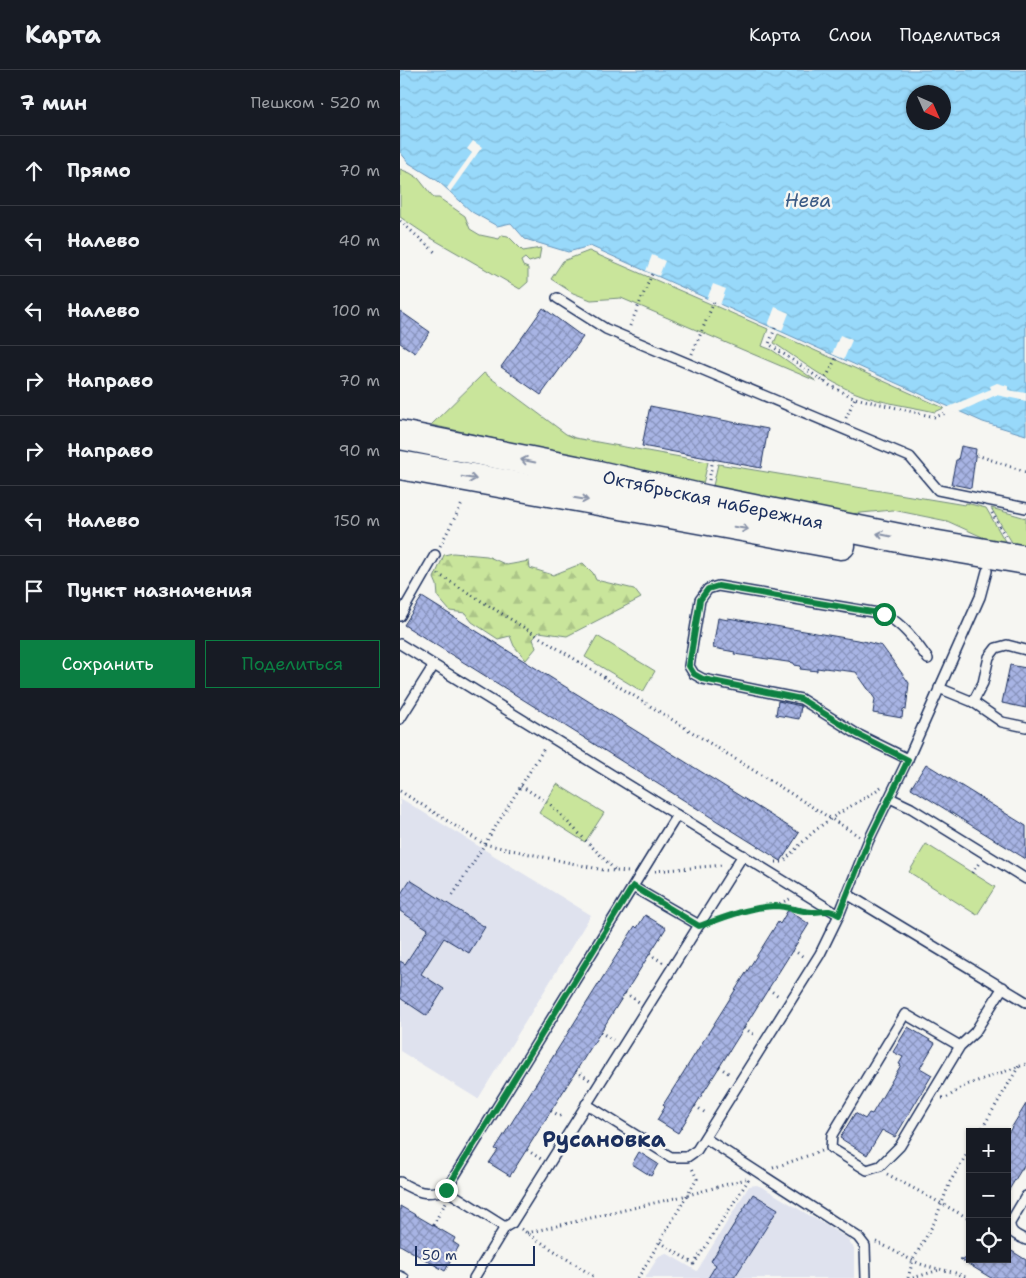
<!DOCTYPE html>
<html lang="ru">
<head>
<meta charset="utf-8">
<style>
  :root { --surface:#171b24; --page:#242831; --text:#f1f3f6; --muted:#9ea1a6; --line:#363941; --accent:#0b8043 }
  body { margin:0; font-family:"Shantell Sans",sans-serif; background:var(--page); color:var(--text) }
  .controls { position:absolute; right:15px; bottom:15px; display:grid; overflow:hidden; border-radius:0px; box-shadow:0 1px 4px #0004 }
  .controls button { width:45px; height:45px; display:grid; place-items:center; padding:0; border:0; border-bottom:1px solid var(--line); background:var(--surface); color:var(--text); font:25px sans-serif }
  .compass { position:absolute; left:506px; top:15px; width:45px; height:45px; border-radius:50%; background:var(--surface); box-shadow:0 1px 4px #0004; rotate:135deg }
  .scale { position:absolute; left:15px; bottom:12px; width:120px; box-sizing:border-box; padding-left:5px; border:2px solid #1b2f5e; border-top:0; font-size:14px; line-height:18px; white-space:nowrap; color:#1b2f5e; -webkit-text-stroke:4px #f6f6f2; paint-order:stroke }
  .stop { position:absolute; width:15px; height:15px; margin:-11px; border:4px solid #0b8043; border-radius:50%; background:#fff }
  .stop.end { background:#0b8043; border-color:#fff; box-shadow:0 1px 5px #0008 }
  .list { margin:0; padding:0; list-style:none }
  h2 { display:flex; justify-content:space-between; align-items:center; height:65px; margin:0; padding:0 20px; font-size:21px }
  h2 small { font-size:16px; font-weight:400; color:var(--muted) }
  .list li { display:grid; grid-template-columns:32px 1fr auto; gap:15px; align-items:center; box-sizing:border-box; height:70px; padding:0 20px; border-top:1px solid var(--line) }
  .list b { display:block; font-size:19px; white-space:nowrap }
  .list em { font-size:16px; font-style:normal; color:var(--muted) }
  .actions { display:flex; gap:10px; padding:15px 20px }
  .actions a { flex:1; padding:11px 0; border:1px solid var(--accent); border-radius:0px; text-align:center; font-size:18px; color:var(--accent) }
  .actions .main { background:var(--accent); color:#fff }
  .icon { flex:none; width:28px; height:28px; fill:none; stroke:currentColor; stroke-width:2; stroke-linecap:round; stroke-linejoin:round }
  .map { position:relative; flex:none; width:626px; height:1208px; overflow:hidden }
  header { display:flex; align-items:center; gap:30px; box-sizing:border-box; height:70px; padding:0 25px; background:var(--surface); border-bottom:1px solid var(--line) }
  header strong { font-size:24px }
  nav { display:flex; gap:28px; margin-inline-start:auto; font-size:18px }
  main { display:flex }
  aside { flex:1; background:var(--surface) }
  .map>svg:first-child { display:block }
  .built { fill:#dfe2ee }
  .green { fill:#c9e59b; stroke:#728a7c }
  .forest { fill:url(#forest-firs); stroke:#728a7c }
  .water { fill:url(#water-waves); stroke:#6695bc; fill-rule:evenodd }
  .pier { fill:#f6f6f2 }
  .building { fill:url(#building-cross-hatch); stroke:#1b2f5e }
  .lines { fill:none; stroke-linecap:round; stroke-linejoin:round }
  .service-casing { stroke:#1b2f5e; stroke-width:12 }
  .primary-casing { stroke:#1b2f5e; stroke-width:31 }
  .path { stroke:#1b2f5e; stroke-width:3; stroke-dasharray:1 4; stroke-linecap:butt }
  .service { stroke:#f6f6f2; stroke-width:9 }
  .primary { stroke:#f6f6f2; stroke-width:28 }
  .oneway { stroke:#8892a8 }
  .route { stroke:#0b8043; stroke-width:6 }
  .labels { text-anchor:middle; stroke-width:5; stroke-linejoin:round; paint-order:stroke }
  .street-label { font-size:18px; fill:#1b2f5e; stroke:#f6f6f2 }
  .water-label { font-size:19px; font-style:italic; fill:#3a5a85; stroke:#f6f6f2 }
  .district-label { font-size:22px; font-weight:bold; fill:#1b2f5e; stroke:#f6f6f2 }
</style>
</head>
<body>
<header>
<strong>Карта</strong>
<nav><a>Карта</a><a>Слои</a><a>Поделиться</a></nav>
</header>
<main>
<aside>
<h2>7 мин<small>Пешком · 520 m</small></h2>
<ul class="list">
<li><svg class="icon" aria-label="ahead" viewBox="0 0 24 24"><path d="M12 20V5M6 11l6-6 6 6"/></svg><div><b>Прямо</b></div><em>70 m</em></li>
<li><svg class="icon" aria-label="left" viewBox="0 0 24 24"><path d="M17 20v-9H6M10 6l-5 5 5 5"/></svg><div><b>Налево</b></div><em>40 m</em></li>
<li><svg class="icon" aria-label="left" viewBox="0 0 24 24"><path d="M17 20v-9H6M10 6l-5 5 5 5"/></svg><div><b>Налево</b></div><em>100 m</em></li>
<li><svg class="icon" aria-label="right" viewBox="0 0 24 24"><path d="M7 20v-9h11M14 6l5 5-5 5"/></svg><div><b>Направо</b></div><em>70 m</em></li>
<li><svg class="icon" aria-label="right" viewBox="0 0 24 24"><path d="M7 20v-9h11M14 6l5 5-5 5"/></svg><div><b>Направо</b></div><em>90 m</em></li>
<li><svg class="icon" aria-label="left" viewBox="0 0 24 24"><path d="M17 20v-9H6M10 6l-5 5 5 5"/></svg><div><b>Налево</b></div><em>150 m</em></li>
<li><svg class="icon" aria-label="arrive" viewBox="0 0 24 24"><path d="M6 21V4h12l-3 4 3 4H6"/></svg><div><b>Пункт назначения</b></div></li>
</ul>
<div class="actions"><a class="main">Сохранить</a><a>Поделиться</a></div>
</aside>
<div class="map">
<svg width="626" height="1208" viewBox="0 0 626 1208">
  <defs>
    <pattern id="forest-firs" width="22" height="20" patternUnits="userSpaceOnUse" patternTransform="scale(1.25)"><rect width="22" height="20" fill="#c9e59b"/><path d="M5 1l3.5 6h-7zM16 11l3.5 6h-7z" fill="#acc588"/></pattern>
    <pattern id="water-waves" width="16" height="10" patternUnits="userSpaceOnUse" patternTransform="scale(1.25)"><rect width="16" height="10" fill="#98d9fa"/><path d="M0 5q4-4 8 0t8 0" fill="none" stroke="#82bbd9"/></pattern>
    <pattern id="building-cross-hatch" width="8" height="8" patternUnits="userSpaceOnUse" patternTransform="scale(1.25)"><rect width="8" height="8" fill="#a8b4e4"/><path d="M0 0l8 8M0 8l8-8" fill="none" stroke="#8893bc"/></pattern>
  </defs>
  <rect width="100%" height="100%" fill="#f6f6f2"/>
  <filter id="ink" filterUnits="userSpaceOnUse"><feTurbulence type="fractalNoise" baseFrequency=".02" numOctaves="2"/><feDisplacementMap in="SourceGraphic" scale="10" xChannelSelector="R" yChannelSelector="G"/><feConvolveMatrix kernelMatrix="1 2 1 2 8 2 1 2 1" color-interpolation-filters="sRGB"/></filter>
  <g filter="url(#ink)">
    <g class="built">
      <polygon points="0,728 191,845 78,1029 0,981"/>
      <polygon points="357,1115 364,1118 447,1168 454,1178 454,1208 245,1208 259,1186 266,1183 297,1201 349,1116"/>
    </g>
    <g class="green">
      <polygon points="0,99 10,103 18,108 34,128 39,128 65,146 70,159 80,165 99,169 102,165 108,166 123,181 141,178 139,189 129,192 125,188 121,191 123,196 128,198 128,212 120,219 31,168 0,147"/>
      <polygon points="189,181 368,259 362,276 372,280 416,311 221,228 191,230 173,223 151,209 163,191"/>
      <path d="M378,264L544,338L535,342C509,336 480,333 456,323C426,311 401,291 374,273Z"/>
      <polygon points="84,303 166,364 175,368 308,392 303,414 31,355"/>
      <polygon points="318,394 565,435 566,433 586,438 606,473 589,470 547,451 493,440 450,444 313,416"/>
      <polygon points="591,438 626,448 626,476 613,474"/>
      <polygon points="197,566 255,601 243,622 185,587"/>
      <polygon points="157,714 204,743 185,772 139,743"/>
      <polygon points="526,774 595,817 577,845 509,802"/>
    </g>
    <polygon class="forest" points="53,483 87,486 107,495 129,491 130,498 153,505 183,493 193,503 196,510 234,519 241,528 167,566 139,562 133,569 136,578 126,590 114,576 110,566 98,569 72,552 65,543 50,541 38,527 37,515 34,508 44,485"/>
    <path class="water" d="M0,0H626V365L583,352L190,176L168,182L125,169L111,153L97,156L72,142L38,111L9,93L0,82ZM514,22H544V52H514Z"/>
    <g class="pier">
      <polygon points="73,71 82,77 50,122 47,118 72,83 67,79"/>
      <polygon points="252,185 265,191 259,206 246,201"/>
      <polygon points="313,214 326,219 320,235 307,229"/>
      <polygon points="375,237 389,243 382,261 368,255"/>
      <polygon points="440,265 452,270 444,289 432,284"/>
      <polygon points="597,313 608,316 608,320 626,323 626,331 596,325 557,343 546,338 591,319 590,316"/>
    </g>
    <g class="building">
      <polygon points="143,238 183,267 141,325 101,297"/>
      <polygon points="0,241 30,262 15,283 0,273"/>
      <polygon points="250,336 368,359 361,398 242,376"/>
      <polygon points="561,376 576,379 571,418 551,414 556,390 558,390"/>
      <polygon points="22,527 399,763 381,791 4,555"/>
      <polygon points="318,548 328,550 328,548 463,571 482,576 509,613 506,640 503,639 502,648 473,643 475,629 456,602 424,598 424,599 417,598 417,601 409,600 400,599 401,596 394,595 394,593 334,584 335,582 313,578"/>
      <polygon points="610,595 626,598 626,638 602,633"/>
      <polygon points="378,631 401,636 399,649 376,645"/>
      <polygon points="526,694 626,756 626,789 511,718"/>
      <polygon points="10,810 85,857 69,883 44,868 21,904 44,919 27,946 0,928 0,891 5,894 28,859 0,841 0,825"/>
      <polygon points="388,840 409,854 278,1063 257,1050 265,1037 263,1035 378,852 380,854"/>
      <polygon points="245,845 266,858 110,1106 89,1093 98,1080 95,1079 235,856 237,858"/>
      <polygon points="508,957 535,973 520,998 532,1005 495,1067 482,1060 467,1085 440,1068 455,1043 465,1049 469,1043 472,1044 501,995 499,994 503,987 493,982"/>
      <polygon points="626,1034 626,1092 607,1123 607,1065"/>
      <polygon points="239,1082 258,1094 251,1106 232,1094"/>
      <polygon points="353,1124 378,1139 334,1208 308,1208 316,1195 311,1191"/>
      <polygon points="0,1136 55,1168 53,1172 59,1176 45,1201 0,1175"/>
      <polygon points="607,1178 626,1190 626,1208 591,1208 560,1189 607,1189"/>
    </g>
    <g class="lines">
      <defs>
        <g id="service">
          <polyline points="157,228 206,259 510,387 538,420 626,438"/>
          <polyline points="0,546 35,485"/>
          <polyline points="0,574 439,845"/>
          <polyline points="539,618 573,632 602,652 626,657"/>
          <polyline points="573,632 583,613 589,587 596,578 607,575 626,580"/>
          <polyline points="0,649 34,595"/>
          <path d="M508,689L457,664L401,629L303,609L294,604L289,596L300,530L308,519L318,516L484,544C504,555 515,571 528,589"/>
          <polyline points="490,728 511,738 626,809"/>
          <polyline points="233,817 299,855"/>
          <polyline points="447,824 626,932"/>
          <polyline points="560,976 505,944 432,1065 431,1078 467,1100 480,1096 500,1076 560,976 575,962 603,917"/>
          <polyline points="186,1034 271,1087 287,1087 297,1080 420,884 439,845 468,772 508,689 580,527 587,501"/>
          <polyline points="305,1068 458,1167 465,1176 466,1208"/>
          <path d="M0,1112C19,1123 24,1125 46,1120L105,1157"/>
          <polyline points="46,1120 277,745"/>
          <path d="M626,1126L610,1153C609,1163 618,1166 626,1170"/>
          <polyline points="0,1206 4,1208"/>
          <polyline points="74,1208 105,1157 112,1153 343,785"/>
        </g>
        <g id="primary">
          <polyline points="0,365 176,400 309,430 509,470 626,490"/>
          <polyline points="0,395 441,475"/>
        </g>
      </defs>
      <use href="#service" class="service-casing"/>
      <use href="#primary" class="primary-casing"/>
      <g class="path">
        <polyline points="0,151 36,183"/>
        <polyline points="230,256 252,204"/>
        <polyline points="375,258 369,274 432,317 455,328 535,347 546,343"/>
        <polyline points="292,284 314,232"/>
        <polyline points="424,312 437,286"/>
        <polyline points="446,348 455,328"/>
        <polyline points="577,385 626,402"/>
        <polyline points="309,410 313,389"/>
        <polyline points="592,443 605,466"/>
        <polyline points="40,476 63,432"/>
        <polyline points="38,504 459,766"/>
        <polyline points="121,716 150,734 215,800"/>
        <polyline points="0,721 84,774 203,800 229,802"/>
        <path d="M376,792H383C398,777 413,760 432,748C448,737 465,729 481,717"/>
        <polyline points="255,801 324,795"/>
        <polyline points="572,803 579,793"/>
        <polyline points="53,825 145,677"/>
        <polyline points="375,836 391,837 408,841"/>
        <polyline points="317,850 348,840 374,836 392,828"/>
        <polyline points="393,880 405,888"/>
        <polyline points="249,884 264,893"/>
        <polyline points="368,919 380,927"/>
        <polyline points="225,923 239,932"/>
        <polyline points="344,958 356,966"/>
        <polyline points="200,962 213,970"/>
        <polyline points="319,997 331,1005"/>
        <polyline points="176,1001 190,1010"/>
        <polyline points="542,1028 546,1028 566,1015 626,994"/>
        <polyline points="295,1036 307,1044"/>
        <polyline points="151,1041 164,1048"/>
        <polyline points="580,1062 619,996"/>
        <polyline points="127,1080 141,1089"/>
        <polyline points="373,1098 421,1081"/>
        <polyline points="622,1099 626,1102"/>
        <polyline points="487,1104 570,1149"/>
        <polyline points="33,1155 46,1132"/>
        <polyline points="121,1159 196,1208"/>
        <polyline points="127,1163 288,1125 346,1109"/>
        <polyline points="260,1172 294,1194 349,1109"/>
        <path d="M476,1172C490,1178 504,1187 518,1193C535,1200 551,1199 567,1208"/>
        <polyline points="238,1208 297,1109 291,1096"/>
        <polyline points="508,1208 513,1190 534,1153 550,1112 570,1079"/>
        <polyline points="513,1208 539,1200"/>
      </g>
      <use href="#service" class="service"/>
      <use href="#primary" class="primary"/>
    </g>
    <defs><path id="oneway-shaft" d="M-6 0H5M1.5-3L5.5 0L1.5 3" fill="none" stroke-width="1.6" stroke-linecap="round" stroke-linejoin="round" transform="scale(1.25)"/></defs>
    <g class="oneway">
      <use href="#oneway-shaft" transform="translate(128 391) rotate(-169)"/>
      <use href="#oneway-shaft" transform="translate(69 408) rotate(10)"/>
      <use href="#oneway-shaft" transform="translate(181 429) rotate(10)"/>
      <use href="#oneway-shaft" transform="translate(341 458) rotate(10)"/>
      <use href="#oneway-shaft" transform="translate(484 465) rotate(-169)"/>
    </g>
  </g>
  <g class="lines" filter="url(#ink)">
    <path class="route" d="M46,1120L233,816L299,856C324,848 349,837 375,836C388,836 400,842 413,842C424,842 428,838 439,845L468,772L508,690L457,664L401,629L303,609L294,604L289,596L300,530L308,519L318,516L484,544"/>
  </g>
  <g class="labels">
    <g class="street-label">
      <text transform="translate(313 430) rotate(12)" y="6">Октябрьская набережная</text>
    </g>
    <g class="water-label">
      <text x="408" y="137">Нева</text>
    </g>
    <g class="district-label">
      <text x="204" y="1077">Русановка</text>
    </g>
  </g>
</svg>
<div class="controls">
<button>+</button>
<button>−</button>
<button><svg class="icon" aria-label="locate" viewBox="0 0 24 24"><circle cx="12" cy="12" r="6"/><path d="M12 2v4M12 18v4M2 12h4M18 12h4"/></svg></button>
</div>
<svg class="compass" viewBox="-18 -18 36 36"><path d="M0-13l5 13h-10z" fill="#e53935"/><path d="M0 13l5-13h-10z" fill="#9ea1a6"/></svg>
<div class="scale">50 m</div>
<div class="stop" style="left:484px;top:544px"></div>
<div class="stop end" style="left:46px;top:1120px"></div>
</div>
</main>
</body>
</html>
